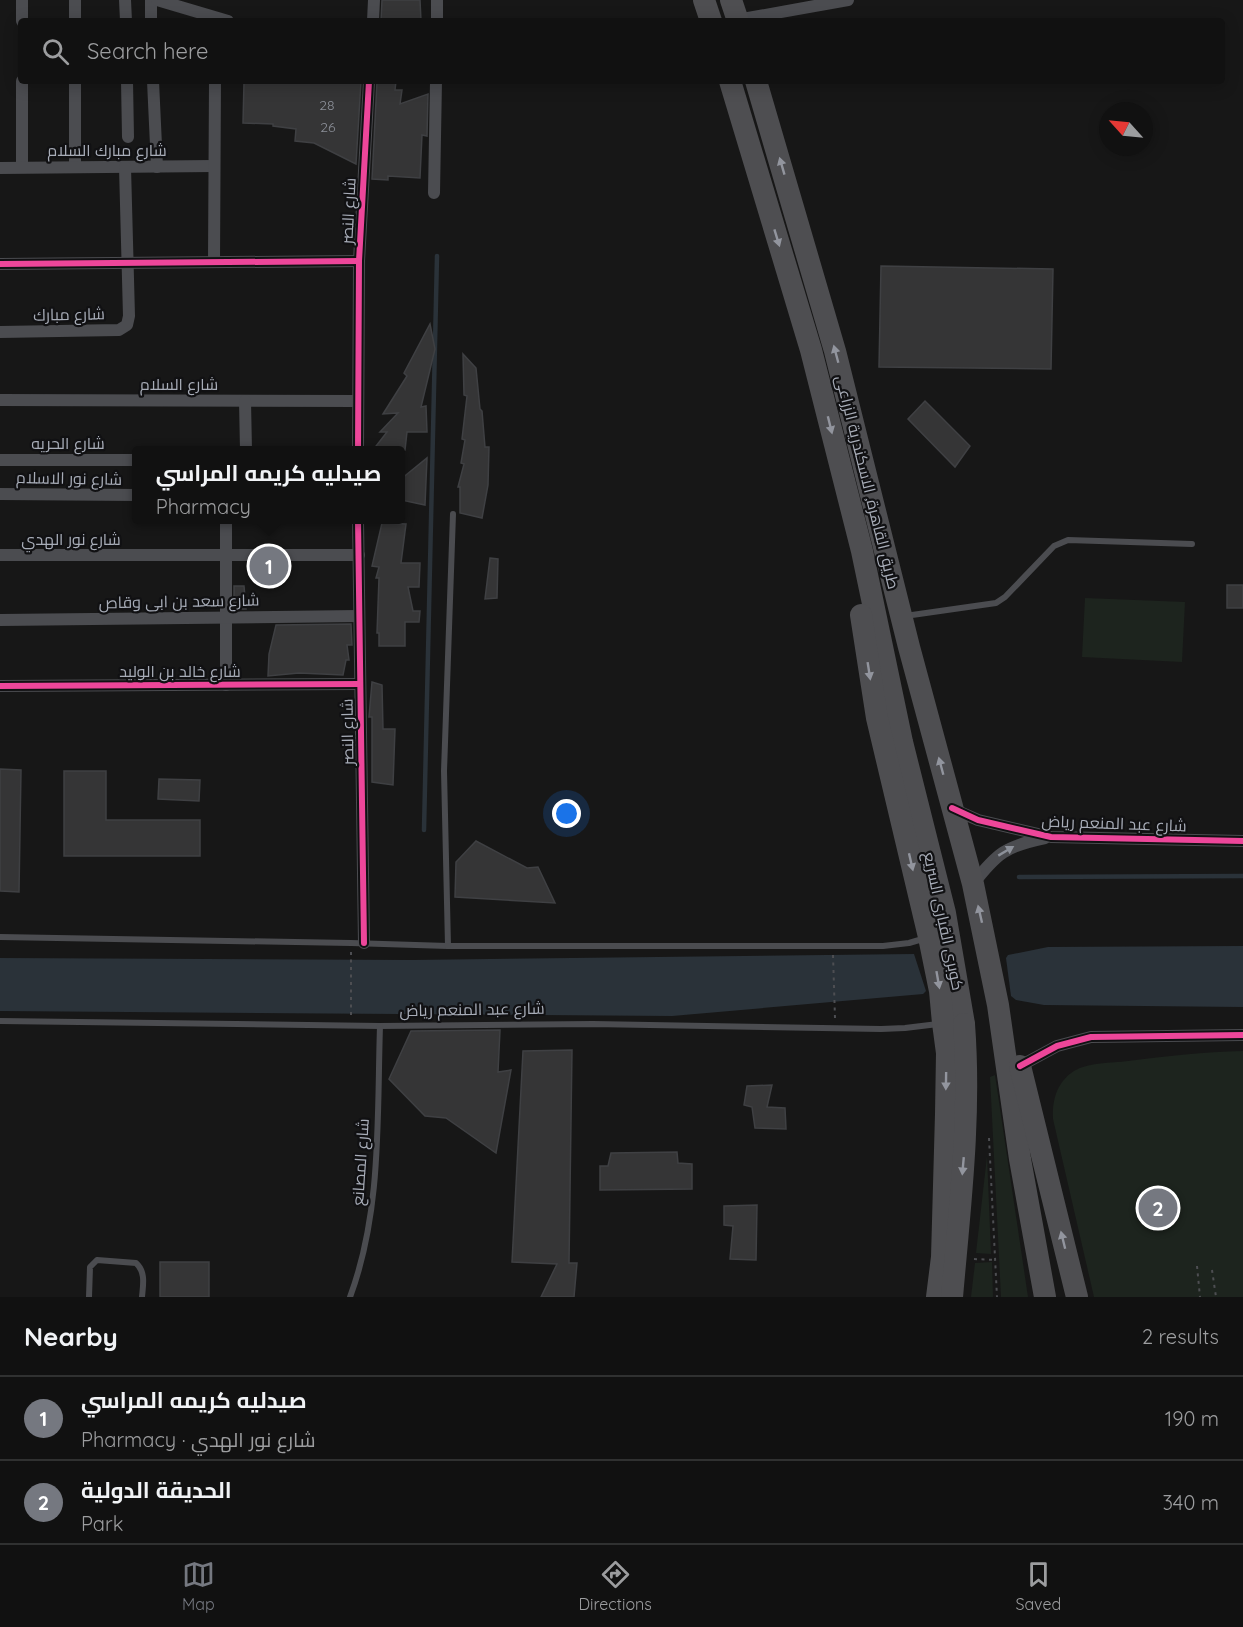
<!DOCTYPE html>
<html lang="en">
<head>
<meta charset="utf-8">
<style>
  :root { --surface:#111; --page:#1a1a1a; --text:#f1f3f6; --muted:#9c9d9f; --line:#303131; --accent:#757880 }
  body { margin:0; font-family:Quicksand,Cairo,sans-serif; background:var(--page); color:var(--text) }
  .compass { position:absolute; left:1099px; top:102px; width:54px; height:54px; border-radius:50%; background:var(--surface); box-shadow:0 3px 15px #0003; rotate:297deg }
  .you { position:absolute; left:567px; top:814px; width:21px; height:21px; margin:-15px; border:4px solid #fff; border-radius:50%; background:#1a73e8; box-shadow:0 0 0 9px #1a73e833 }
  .badge { display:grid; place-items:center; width:39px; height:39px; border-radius:50%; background:var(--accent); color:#fff; font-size:20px; font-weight:700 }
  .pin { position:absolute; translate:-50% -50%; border:3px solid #fff; box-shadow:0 2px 6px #0006 }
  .popup { position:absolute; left:132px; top:446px; width:273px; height:78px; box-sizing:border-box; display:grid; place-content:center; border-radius:6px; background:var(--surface); filter:drop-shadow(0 2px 4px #0005); font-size:20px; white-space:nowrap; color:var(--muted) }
  .popup b { font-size:22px; color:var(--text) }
  .popup::after { content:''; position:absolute; left:50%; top:100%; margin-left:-12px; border:12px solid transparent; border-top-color:var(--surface) }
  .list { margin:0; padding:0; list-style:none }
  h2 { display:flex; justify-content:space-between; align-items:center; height:78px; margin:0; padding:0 24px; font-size:26px }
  h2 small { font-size:20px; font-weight:400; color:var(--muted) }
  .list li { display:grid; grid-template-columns:39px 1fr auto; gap:18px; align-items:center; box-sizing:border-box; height:84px; padding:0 24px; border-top:2px solid var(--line) }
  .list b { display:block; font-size:22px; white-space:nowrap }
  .list p { margin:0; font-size:20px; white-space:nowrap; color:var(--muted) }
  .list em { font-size:20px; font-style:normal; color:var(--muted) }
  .icon { flex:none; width:33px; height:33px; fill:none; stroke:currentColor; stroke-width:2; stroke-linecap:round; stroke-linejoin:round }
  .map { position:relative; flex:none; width:1243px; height:1297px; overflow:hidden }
  .search { position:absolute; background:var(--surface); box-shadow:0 3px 15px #0003; left:18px; right:18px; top:18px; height:66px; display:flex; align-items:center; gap:15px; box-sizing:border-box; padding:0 21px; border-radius:6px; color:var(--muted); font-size:22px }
  .sheet { height:246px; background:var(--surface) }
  nav { display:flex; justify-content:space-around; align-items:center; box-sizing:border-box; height:84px; border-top:2px solid var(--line); background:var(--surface); font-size:16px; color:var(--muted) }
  nav a { display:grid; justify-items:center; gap:3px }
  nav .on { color:var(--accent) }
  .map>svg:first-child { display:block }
  .green { fill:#1d241e }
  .water { fill:#2a3239 }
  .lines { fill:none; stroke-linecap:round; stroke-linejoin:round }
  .stream { stroke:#2a3239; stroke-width:4.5 }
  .building { fill:#353536; stroke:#3f4043; stroke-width:1.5 }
  .path { stroke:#4d4e52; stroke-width:2; stroke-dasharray:3 4.5; stroke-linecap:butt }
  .lane { stroke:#4b4c50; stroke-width:6 }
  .street { stroke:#4b4c50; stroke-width:12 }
  .highway { stroke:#4e4e51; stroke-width:22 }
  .highway-bridge { stroke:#4e4e51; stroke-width:22 }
  .cycleway-casing { stroke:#111113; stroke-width:10 }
  .cycleway { stroke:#ed469a; stroke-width:6 }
  .oneway { fill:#92959e }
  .oneway2 { fill:#8c9099 }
  .labels { text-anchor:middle; stroke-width:4.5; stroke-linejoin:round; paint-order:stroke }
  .number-label { font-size:14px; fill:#8b8f98 }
  .street-label { font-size:16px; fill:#a8adb8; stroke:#111113 }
</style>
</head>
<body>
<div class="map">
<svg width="1243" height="1297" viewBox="0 0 1243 1297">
  <rect width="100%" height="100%" fill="#171717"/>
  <g class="green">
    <polygon points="1085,598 1185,602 1182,662 1082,657"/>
    <path d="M1243,1051V1297H1094L1053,1119C1052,1100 1057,1082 1074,1071C1089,1062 1111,1063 1128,1061C1166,1056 1204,1052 1243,1051Z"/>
    <polygon points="995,1075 1028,1297 1001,1297 990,1077"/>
    <polygon points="987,1156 991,1254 976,1253"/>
    <polygon points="992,1262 993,1297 971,1297 975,1263"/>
  </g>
  <g class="water">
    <polygon points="1243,946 1243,1007 1044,1005 1016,1000 1011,996 1006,958 1008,955 1048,947"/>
    <polygon points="914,954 926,991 923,994 672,1016 0,1011 0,958 412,960"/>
  </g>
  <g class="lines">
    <g class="stream">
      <polyline points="424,830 437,256"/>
      <polyline points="1019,877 1243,876"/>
    </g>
  </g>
  <g class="building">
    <polygon points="382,0 420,0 421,21 381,21"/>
    <polygon points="274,81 361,81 356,164 314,143 295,141 296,129 273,126 273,124 243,123 244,82 274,83"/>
    <polygon points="377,81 396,81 395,90 402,90 400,104 428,94 427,136 422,135 420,178 388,176 388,180 372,179"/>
    <polygon points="881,266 1053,269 1051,369 879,367"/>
    <polygon points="430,324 435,349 421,407 426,406 427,432 407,432 405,450 373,450 387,432 380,432 398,413 383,414 407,376 404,373"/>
    <polygon points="463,354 476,368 480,409 482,411 485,447 489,447 488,485 482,518 460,513 460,487 458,487 464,464 461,463 465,440 462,439 467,396 464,395"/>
    <polygon points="925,401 970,446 955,467 908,419"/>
    <polygon points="427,458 425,505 401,500 401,479"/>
    <polygon points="382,523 406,524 401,563 420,563 419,587 408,587 413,611 420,611 419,622 405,622 405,646 379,646 379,633 377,633 379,578 376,578 379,567 372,566"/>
    <polygon points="490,558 498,559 497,598 485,599"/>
    <rect x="1227" y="585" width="16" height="23"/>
    <polygon points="234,586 244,586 246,609 234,609"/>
    <polygon points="351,624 352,645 347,645 349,660 346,660 343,675 299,673 268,676 269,654 276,625"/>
    <polygon points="372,682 382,685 383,729 395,729 393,785 372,782 372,717 369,717"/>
    <polygon points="0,769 21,770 19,892 0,891"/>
    <polygon points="64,771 106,771 106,820 200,820 200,856 64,856"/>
    <polygon points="159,779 200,780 199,801 158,799"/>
    <polygon points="476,841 527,868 538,867 555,903 455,897 456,862"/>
    <polygon points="500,1030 498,1072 511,1070 496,1153 446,1118 425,1116 389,1079 411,1031"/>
    <polygon points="572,1050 569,1263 577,1263 574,1297 541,1297 557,1264 512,1262 523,1051"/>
    <polygon points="772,1085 767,1107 785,1108 786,1129 755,1128 752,1107 744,1105 747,1086"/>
    <polygon points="677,1152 678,1163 692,1164 692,1189 600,1190 600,1166 608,1166 611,1153"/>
    <polygon points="757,1205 756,1260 730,1259 733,1226 724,1225 724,1206"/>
    <rect x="160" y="1262" width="49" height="35"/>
  </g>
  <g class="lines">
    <g class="path">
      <polyline points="351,952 351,1015"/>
      <polyline points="833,955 835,1018"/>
      <polyline points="989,1138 997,1297"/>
      <polyline points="974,1259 995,1260"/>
      <polyline points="1197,1266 1200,1297"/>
      <polyline points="1212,1270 1216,1297"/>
    </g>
    <g class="lane">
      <polyline points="905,616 996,603 1005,597 1054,546 1068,540 1192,544"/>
      <polyline points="0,937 351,943 448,946 883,946 909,943 926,938"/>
      <polyline points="448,946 444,771 453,514"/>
      <polyline points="0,1021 380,1026 593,1024 881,1029 905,1028 938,1024"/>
      <path d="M89,1297L90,1267L97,1260L136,1263C146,1272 143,1285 142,1297"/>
      <path d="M350,1297C382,1211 377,1116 380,1026"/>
    </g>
    <g class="street">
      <polyline points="22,0 22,21"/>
      <polyline points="75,0 75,21"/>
      <polyline points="125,0 126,21"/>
      <polyline points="151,0 151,21"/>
      <polyline points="157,0 228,21"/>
      <polyline points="737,20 848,0"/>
      <polyline points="373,21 374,0"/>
      <polyline points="437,21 437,0"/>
      <polyline points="22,81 22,167"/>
      <polyline points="75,81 75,167"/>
      <polyline points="127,81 128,137"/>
      <polyline points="153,81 157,167"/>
      <polyline points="0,168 214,166"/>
      <polyline points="434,193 436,81"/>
      <polyline points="214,261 215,81"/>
      <polyline points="0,264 359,261"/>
      <polyline points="0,332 119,330 127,325 129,316 125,167"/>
      <polyline points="0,400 358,401"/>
      <polyline points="245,401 246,450"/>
      <polyline points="358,450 359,261 369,81"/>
      <polyline points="0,460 137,460"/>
      <polyline points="0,494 137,495"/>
      <polyline points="226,520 226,685"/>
      <polyline points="358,520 364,943"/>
      <polyline points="0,555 359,555"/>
      <polyline points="0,620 359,616"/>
      <polyline points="0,686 360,684"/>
      <polyline points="953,809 978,820 1051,837 1243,841"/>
      <path d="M973,884C997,853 1006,846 1045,838"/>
      <polyline points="1020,1066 1057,1046 1091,1037 1243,1035"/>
    </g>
    <g class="highway">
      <polyline points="704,0 711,21"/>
      <polyline points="731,0 738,21"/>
      <polyline points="730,81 811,350 862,551 902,742 945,913 964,1024"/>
      <polyline points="756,81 835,351 909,647 973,884 998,1005 1020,1159 1045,1297"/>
      <polyline points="861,615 877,718 929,937 940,991 943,1023 947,1053 946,1114 942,1257 937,1297"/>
      <polyline points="1020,1066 1077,1297"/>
    </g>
    <path class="highway-bridge" d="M952,1297C960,1205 971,1116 964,1024"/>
    <defs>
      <g id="cycleway">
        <polyline points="0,264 359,261"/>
        <polyline points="358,450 359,261 369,81"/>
        <polyline points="358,520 364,943"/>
        <polyline points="0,686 360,684"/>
        <polyline points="952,808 978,820 1051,837 1243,841"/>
        <polyline points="1020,1066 1057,1046 1091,1037 1243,1035"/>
      </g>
    </defs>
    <use href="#cycleway" class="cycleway-casing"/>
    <use href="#cycleway" class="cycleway"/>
  </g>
  <defs><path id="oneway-solid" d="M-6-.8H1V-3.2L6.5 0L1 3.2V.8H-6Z" transform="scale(1.5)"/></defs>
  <g class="oneway">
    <use href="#oneway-solid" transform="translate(782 166) rotate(-106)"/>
    <use href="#oneway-solid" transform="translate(777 238) rotate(73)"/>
    <use href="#oneway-solid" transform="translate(836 354) rotate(-105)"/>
    <use href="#oneway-solid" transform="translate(830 425) rotate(76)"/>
    <use href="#oneway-solid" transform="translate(869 671) rotate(81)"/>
    <use href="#oneway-solid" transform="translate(941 766) rotate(-105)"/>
    <use href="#oneway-solid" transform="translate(911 862) rotate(77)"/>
    <use href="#oneway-solid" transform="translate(980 914) rotate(-103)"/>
    <use href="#oneway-solid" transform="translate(938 980) rotate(80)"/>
    <use href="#oneway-solid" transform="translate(946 1081) rotate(91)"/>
    <use href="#oneway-solid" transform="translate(963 1166) rotate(95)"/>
    <use href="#oneway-solid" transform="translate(1063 1240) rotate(-104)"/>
  </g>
  <use class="oneway2" href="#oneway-solid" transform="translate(1006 851) rotate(-31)"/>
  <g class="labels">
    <g class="number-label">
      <text x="327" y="110">28</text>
      <text x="328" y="132">26</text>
    </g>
    <g class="street-label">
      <text x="107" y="156">شارع مبارك السلام</text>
      <text transform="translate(348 211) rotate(-87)" y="6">شارع النصر</text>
      <text transform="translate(69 314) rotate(-1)" y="6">شارع مبارك</text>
      <text x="179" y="390">شارع السلام</text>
      <text x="68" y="449">شارع الحريه</text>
      <text transform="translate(69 478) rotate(1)" y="6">شارع نور الاسلام</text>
      <text transform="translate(868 482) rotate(76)" y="6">طريق القاهرة, الاسكندرية الزراعى</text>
      <text x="71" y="545">شارع نور الهدي</text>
      <text transform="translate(179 601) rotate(-1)" y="6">شارع سعد بن ابى وقاص</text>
      <text x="180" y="677">شارع خالد بن الوليد</text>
      <text transform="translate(347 732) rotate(-91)" y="6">شارع النصر</text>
      <text transform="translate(1114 823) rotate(2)" y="6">شارع عبد المنعم رياض</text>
      <text transform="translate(944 921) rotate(78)" y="6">كوبرى القبارى السريع</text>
      <text transform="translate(472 1009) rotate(-1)" y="6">شارع عبد المنعم رياض</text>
      <text transform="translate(360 1162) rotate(-86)" y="6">شارع المصانع</text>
    </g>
  </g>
</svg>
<svg class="compass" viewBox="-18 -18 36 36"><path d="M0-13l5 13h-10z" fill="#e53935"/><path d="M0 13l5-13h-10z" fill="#9c9d9f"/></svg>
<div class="you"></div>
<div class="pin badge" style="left:269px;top:566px">1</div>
<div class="popup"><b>صيدليه كريمه المراسي</b>Pharmacy</div>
<div class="pin badge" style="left:1158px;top:1208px">2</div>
<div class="search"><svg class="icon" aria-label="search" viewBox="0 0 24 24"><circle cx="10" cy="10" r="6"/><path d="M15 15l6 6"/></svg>Search here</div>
</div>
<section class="sheet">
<h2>Nearby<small>2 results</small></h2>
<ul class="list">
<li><span class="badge">1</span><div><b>صيدليه كريمه المراسي</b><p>Pharmacy · شارع نور الهدي</p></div><em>190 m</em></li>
<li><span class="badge">2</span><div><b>الحديقة الدولية</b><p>Park</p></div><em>340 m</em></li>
</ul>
</section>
<nav>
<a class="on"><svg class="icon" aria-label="map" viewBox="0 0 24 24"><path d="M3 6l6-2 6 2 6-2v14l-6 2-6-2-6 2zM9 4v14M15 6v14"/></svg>Map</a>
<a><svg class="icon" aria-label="directions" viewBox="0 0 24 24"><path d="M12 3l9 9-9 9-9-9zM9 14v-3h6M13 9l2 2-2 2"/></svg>Directions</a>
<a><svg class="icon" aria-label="saved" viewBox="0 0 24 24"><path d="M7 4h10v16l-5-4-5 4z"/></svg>Saved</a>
</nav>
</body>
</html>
